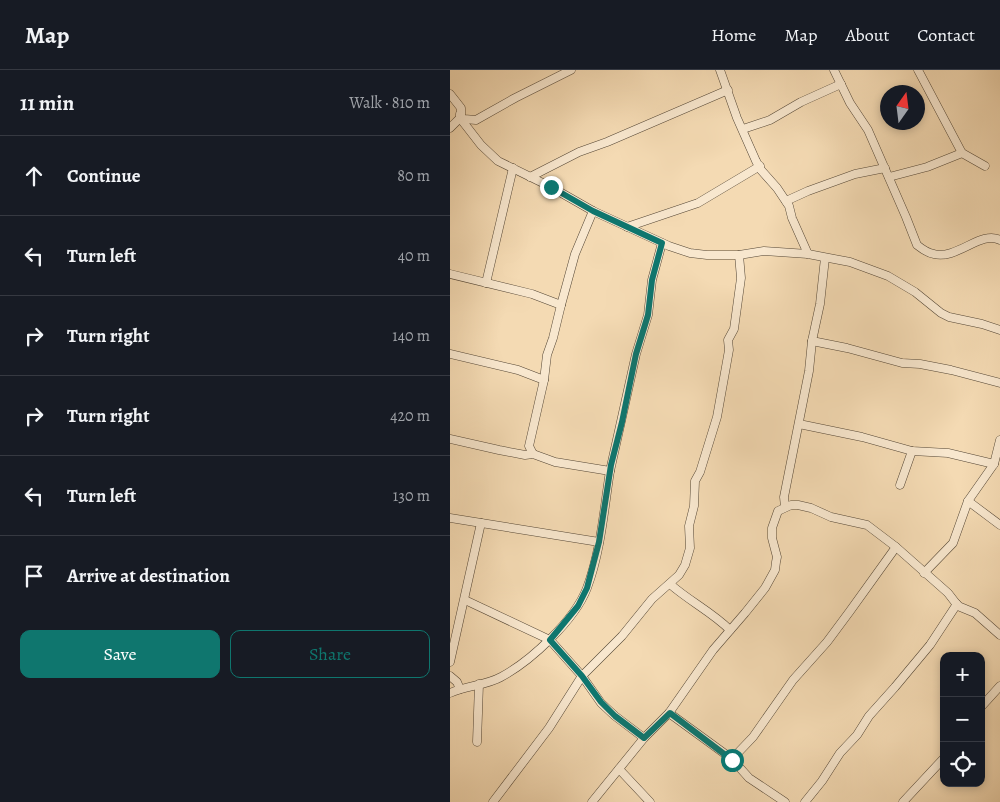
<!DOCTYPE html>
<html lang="en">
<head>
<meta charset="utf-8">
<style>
  :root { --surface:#171b24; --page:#20242c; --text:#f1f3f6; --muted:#9ea1a6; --line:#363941; --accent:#0f766e }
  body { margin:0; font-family:Alegreya,serif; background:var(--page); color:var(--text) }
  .controls { position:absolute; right:15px; bottom:15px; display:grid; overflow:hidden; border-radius:10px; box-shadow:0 2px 8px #0003 }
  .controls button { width:45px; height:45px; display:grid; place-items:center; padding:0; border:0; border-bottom:1px solid var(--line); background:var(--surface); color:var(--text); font:25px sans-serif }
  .compass { position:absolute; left:430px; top:15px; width:45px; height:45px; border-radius:50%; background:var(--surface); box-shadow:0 2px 8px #0003; rotate:14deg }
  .stop { position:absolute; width:15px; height:15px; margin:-11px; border:4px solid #0f766e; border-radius:50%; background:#fff }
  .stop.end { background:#0f766e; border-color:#fff; box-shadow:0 1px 5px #0008 }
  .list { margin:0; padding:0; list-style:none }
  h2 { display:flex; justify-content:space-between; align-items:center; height:65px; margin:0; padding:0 20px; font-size:21px }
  h2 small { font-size:16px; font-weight:400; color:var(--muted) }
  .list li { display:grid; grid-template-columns:32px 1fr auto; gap:15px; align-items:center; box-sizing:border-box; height:80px; padding:0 20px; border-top:1px solid var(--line) }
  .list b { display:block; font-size:19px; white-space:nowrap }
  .list em { font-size:16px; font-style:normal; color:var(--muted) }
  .actions { display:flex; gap:10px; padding:15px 20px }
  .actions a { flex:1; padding:11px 0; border:1px solid var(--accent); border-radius:10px; text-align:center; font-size:18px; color:var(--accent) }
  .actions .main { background:var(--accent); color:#fff }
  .icon { flex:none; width:28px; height:28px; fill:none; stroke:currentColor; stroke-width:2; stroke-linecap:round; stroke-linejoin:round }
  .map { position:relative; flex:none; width:550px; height:732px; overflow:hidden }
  header { display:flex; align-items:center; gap:30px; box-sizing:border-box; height:70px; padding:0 25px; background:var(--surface); border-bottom:1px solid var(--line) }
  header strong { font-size:24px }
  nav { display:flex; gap:28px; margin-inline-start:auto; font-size:18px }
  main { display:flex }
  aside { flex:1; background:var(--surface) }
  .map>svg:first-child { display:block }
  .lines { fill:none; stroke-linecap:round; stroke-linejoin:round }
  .minor-casing { stroke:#544635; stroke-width:9 }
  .minor { stroke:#f8e7ce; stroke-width:8 }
  .route { stroke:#0f766e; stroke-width:6 }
</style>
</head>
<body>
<header>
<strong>Map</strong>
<nav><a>Home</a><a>Map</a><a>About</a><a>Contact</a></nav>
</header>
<main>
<aside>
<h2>11 min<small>Walk · 810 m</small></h2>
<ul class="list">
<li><svg class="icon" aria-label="ahead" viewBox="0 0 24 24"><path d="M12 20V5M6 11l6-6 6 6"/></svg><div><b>Continue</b></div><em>80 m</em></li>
<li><svg class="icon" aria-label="left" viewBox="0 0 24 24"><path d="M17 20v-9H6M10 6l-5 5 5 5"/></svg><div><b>Turn left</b></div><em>40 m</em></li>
<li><svg class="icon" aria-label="right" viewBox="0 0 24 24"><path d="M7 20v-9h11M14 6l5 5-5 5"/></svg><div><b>Turn right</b></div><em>140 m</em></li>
<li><svg class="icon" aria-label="right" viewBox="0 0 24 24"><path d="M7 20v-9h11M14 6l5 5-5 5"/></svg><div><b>Turn right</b></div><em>420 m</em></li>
<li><svg class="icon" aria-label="left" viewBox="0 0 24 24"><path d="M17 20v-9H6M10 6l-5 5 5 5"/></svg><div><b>Turn left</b></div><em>130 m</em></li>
<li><svg class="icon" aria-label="arrive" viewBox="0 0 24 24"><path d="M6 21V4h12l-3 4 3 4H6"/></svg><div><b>Arrive at destination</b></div></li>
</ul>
<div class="actions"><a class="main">Save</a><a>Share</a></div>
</aside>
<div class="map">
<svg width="550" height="732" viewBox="0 0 550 732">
  <rect width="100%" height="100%" fill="#f4dab3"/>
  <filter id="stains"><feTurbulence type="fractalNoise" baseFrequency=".004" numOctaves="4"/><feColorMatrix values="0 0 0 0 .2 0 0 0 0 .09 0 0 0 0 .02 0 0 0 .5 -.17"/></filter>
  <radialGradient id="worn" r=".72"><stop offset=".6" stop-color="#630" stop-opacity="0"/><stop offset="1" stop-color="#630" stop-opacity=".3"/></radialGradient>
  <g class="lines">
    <defs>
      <g id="minor">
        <polyline points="270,0 287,48 306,91 311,100 327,118 339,136 342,148 358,184"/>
        <path d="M384,0L400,33L418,60L456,147L467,175C472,179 477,183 484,184C507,190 531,160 550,170"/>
        <polyline points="468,0 512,83"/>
        <polyline points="0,24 11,38 11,47 14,49 26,50 65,28 121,0"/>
        <polyline points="10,48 31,75 48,91 101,117 143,141 219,176 240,183 257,185 289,185 314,181 358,184 400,192 438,206 465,222 491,243 499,247 532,254 550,260"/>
        <polyline points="0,58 10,48 10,44"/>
        <polyline points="293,59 320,50 351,32 391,14"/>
        <polyline points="80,107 129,82 157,72 278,20"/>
        <polyline points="439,107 477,97 512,83 535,96"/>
        <polyline points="336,131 358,121 405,104 435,98"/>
        <polyline points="177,157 248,133 310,96"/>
        <polyline points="0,204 82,224 111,235 103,268 97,285 94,310 79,376 83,384"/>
        <polyline points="36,213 63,98"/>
        <polyline points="111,235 125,184 143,141"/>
        <polyline points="362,271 397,278 452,293 470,294 501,300 550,313"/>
        <polyline points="0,284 68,300 94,310"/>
        <polyline points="349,354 412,367 462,381 498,383 544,394"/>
        <polyline points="0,369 49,380 75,385 83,384 105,392 160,401 186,284 198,245 202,210 212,173"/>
        <polyline points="450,415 462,381"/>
        <polyline points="518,431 550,455"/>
        <polyline points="335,437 334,427 359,301 362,271 370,234 375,188"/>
        <polyline points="0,448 149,472"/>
        <polyline points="474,503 503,473 518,431 544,394 550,370"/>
        <path d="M220,514C239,531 262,542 280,560"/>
        <polyline points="15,530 100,570 132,606 151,633 165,646 194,668"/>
        <polyline points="0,592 31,453"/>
        <polyline points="0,606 7,612 10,619"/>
        <path d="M0,623C16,616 37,615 51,607C81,591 125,550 137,518C151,481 154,439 160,401"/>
        <polyline points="531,637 550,616"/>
        <polyline points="219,643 282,689 303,667 343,610 377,572 400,541 446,477"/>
        <polyline points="27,672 29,614"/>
        <polyline points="282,689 299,708 335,732"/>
        <polyline points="169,699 200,732"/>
        <polyline points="43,732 99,658 132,606 172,566 202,529 229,505 235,495 240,478 239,456 244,436 245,411 250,402 267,347 279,280 278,270 284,259 291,208 289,185"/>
        <polyline points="142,732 194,668 219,643 263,580 295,543 315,518 325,500 326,492 327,487 322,468 322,458 328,441 341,435 348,435 361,438 381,447 417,455 446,477 498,523 508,536 525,543 550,565"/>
        <polyline points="355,732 372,711 390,683 407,665 419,646 445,617 480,575 507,534"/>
        <polyline points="453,732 494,688"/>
      </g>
    </defs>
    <use href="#minor" class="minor-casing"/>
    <use href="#minor" class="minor"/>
  </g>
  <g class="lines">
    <polyline class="route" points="101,117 143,141 212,173 202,210 198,245 186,284 172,352 161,395 149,472 137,518 128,536 100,570 132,606 151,632 165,646 194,668 220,643 282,690"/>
  </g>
  <rect width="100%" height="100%" filter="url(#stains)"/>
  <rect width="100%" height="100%" fill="url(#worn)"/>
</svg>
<div class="controls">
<button>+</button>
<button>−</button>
<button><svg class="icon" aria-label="locate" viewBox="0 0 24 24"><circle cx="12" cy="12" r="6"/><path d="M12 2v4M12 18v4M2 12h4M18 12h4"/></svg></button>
</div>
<svg class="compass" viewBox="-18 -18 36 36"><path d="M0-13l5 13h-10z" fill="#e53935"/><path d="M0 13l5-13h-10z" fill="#9ea1a6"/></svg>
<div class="stop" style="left:282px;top:690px"></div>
<div class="stop end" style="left:101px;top:117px"></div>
</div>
</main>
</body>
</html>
